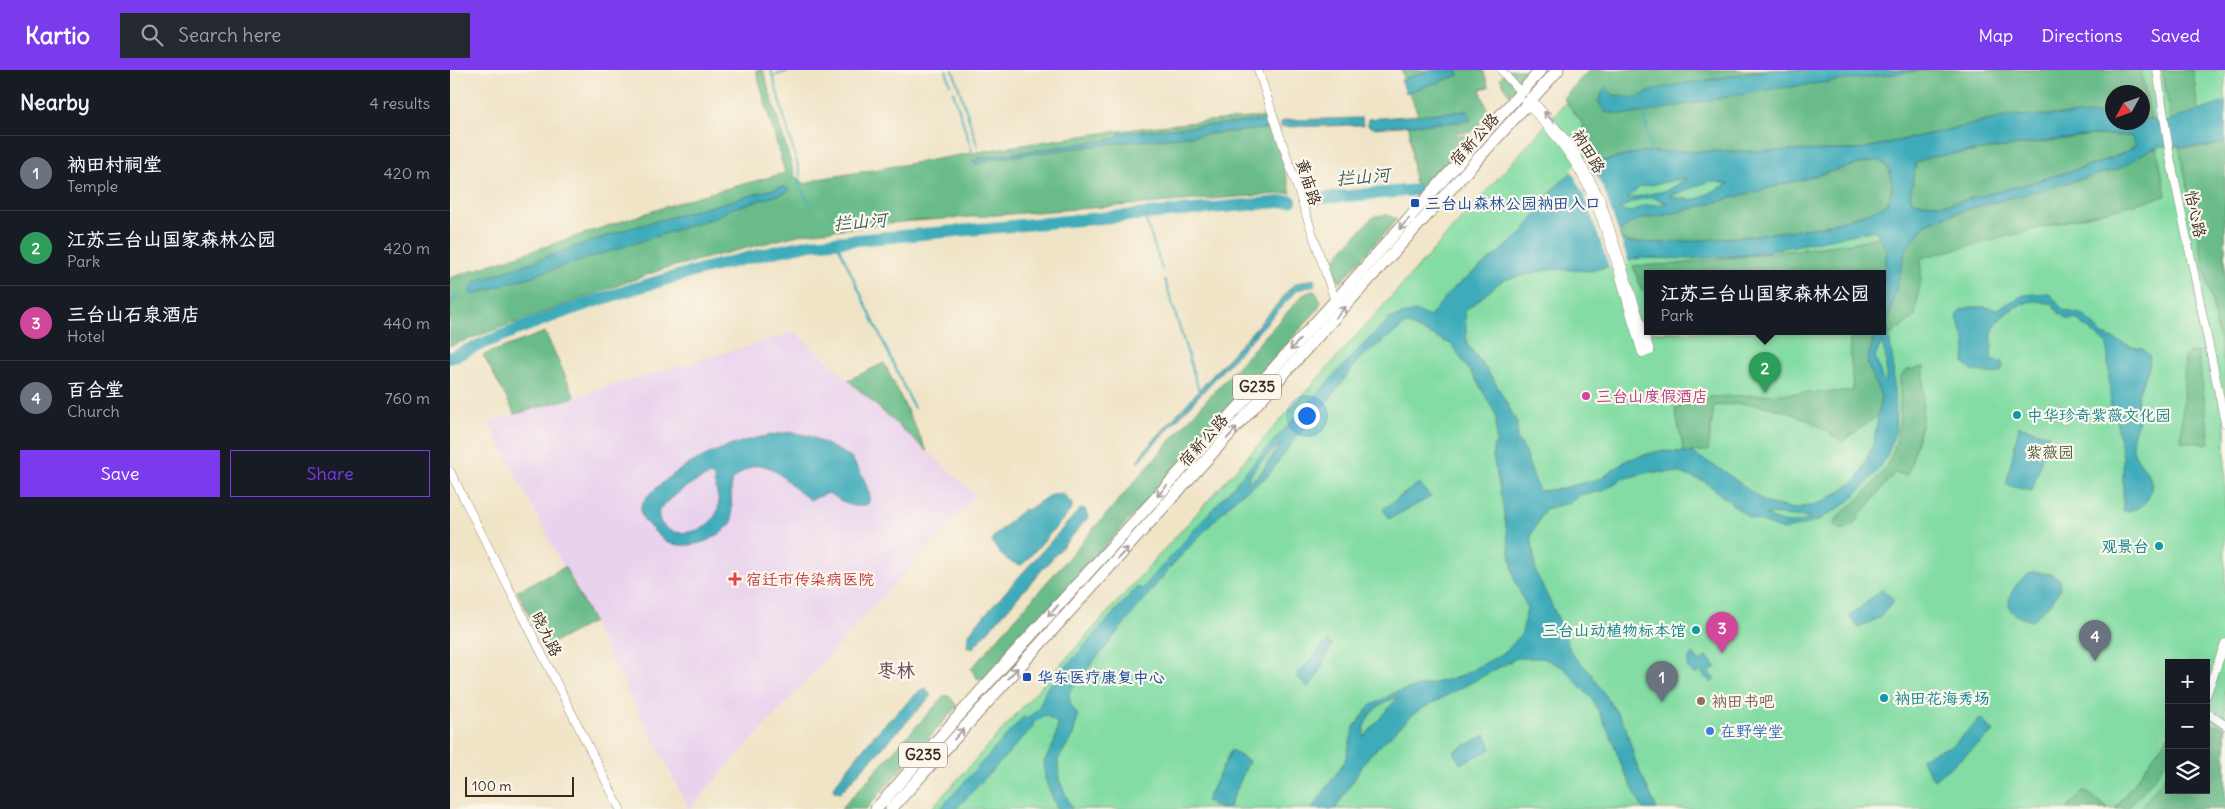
<!DOCTYPE html>
<html lang="en">
<head>
<meta charset="utf-8">
<style>
  :root { --surface:#171b24; --page:#242831; --text:#f1f3f6; --muted:#9ea1a6; --line:#363941; --accent:#7c3aed }
  body { margin:0; font-family:Delius,"LXGW WenKai TC",sans-serif; background:var(--page); color:var(--text) }
  .controls { position:absolute; right:15px; bottom:15px; display:grid; overflow:hidden; border-radius:0px; box-shadow:0 5px 20px #0002 }
  .controls button { width:45px; height:45px; display:grid; place-items:center; padding:0; border:0; border-bottom:1px solid var(--line); background:var(--surface); color:var(--text); font:25px sans-serif }
  .compass { position:absolute; left:1655px; top:15px; width:45px; height:45px; border-radius:50%; background:var(--surface); box-shadow:0 5px 20px #0002; rotate:230deg }
  .scale { position:absolute; left:15px; bottom:12px; width:109px; box-sizing:border-box; padding-left:5px; border:2px solid #3b2a1e; border-top:0; font-size:14px; line-height:18px; white-space:nowrap; color:#3b2a1e; -webkit-text-stroke:4px #fbf7ec; paint-order:stroke }
  .you { position:absolute; left:856px; top:345px; width:18px; height:18px; margin:-12px; border:4px solid #fff; border-radius:50%; background:#1a73e8; box-shadow:0 0 0 8px #1a73e833 }
  .badge { display:grid; place-items:center; width:32px; height:32px; border-radius:50%; background:var(--accent); color:#fff; font-size:16px; font-weight:700 }
  .pin { position:absolute; translate:-50% -41px; filter:drop-shadow(0 1px 2px #0008) }
  .pin::after { content:''; position:absolute; top:26px; width:18px; height:15px; background:inherit; clip-path:polygon(0 0,100% 0,50% 100%) }
  .popup { position:absolute; left:1194px; top:200px; width:242px; height:65px; box-sizing:border-box; display:grid; place-content:center; border-radius:0px; background:var(--surface); filter:drop-shadow(0 1px 4px #0005); font-size:16px; white-space:nowrap; color:var(--muted) }
  .popup b { font-size:19px; color:var(--text) }
  .popup::after { content:''; position:absolute; left:50%; top:100%; margin-left:-10px; border:10px solid transparent; border-top-color:var(--surface) }
  .list { margin:0; padding:0; list-style:none }
  h2 { display:flex; justify-content:space-between; align-items:center; height:65px; margin:0; padding:0 20px; font-size:21px }
  h2 small { font-size:16px; font-weight:400; color:var(--muted) }
  .list li { display:grid; grid-template-columns:32px 1fr auto; gap:15px; align-items:center; box-sizing:border-box; height:75px; padding:0 20px; border-top:1px solid var(--line) }
  .list b { display:block; font-size:19px; white-space:nowrap }
  .list p { margin:0; font-size:16px; white-space:nowrap; color:var(--muted) }
  .list em { font-size:16px; font-style:normal; color:var(--muted) }
  .actions { display:flex; gap:10px; padding:15px 20px }
  .actions a { flex:1; padding:11px 0; border:1px solid var(--accent); border-radius:0px; text-align:center; font-size:18px; color:var(--accent) }
  .actions .main { background:var(--accent); color:#fff }
  .icon { flex:none; width:28px; height:28px; fill:none; stroke:currentColor; stroke-width:2; stroke-linecap:round; stroke-linejoin:round }
  .map { position:relative; flex:none; width:1775px; height:739px; overflow:hidden }
  header { display:flex; align-items:center; gap:30px; box-sizing:border-box; height:70px; padding:0 25px; background:var(--accent); color:#fff }
  header strong { font-size:24px }
  nav { display:flex; gap:28px; margin-inline-start:auto; font-size:18px }
  .search { width:350px; height:45px; background:var(--page); display:flex; align-items:center; gap:12px; box-sizing:border-box; padding:0 18px; border-radius:0px; color:var(--muted); font-size:19px }
  main { display:flex }
  aside { flex:1; background:var(--surface) }
  .map>svg:first-child { display:block }
  .built { fill:#e9d2ed }
  .green { fill:#82dca3; stroke:#5e8360; fill-rule:evenodd }
  .forest { fill:#69bc89; stroke:#527354 }
  .water { fill:#3cabba; stroke:#3c6a6c; fill-rule:evenodd }
  .pier { fill:#f0e4c6 }
  .lines { fill:none; stroke-linecap:round; stroke-linejoin:round }
  .stream { stroke:#3cabba; stroke-width:2 }
  .river { stroke:#3cabba; stroke-width:12 }
  .minor-casing { stroke:#968772; stroke-width:9 }
  .highway-casing { stroke:#968772; stroke-width:13 }
  .minor { stroke:#fff; stroke-width:8 }
  .highway { stroke:#fff; stroke-width:11 }
  .oneway { stroke:#a79f9a }
  .transit-dot { fill:#1a4fb4; stroke:#fbf7ec; stroke-width:2 }
  .hotel-dot { fill:#d1479c; stroke:#fbf7ec; stroke-width:2 }
  .culture-dot { fill:#0f9aa8; stroke:#fbf7ec; stroke-width:2 }
  .health-dot { fill:#e0444e; stroke:#fbf7ec; stroke-width:2 }
  .education-dot { fill:#8d6e63; stroke:#fbf7ec; stroke-width:2 }
  .shop-dot { fill:#3f7fe0; stroke:#fbf7ec; stroke-width:2 }
  .labels { text-anchor:middle; stroke-width:4.5; stroke-linejoin:round; paint-order:stroke }
  .shield { fill:#fbf7ec; stroke:#75685c; stroke-width:1 }
  .shield-label { font-size:15px; font-weight:bold; fill:#3b2a1e }
  .street-label { font-size:16px; fill:#3b2a1e; stroke:#fbf7ec }
  .transit-label { font-size:16px; fill:#164399; stroke:#fbf7ec; text-anchor:start }
  .hotel-label { font-size:16px; fill:#b23c85; stroke:#fbf7ec; text-anchor:start }
  .culture-label { font-size:16px; fill:#0d838f; stroke:#fbf7ec; text-anchor:start }
  .park-label { font-size:16px; fill:#4d563f; stroke:#fbf7ec }
  .health-label { font-size:16px; fill:#be3a42; stroke:#fbf7ec; text-anchor:start }
  .education-label { font-size:16px; fill:#785e54; stroke:#fbf7ec; text-anchor:start }
  .shop-label { font-size:16px; fill:#366cbe; stroke:#fbf7ec; text-anchor:start }
  .water-label { font-size:18px; font-style:italic; fill:#3b5e5c; stroke:#fbf7ec }
  .quarter-label { font-size:19px; font-weight:bold; fill:#70585e; stroke:#fbf7ec }
</style>
</head>
<body>
<header>
<strong>Kartio</strong>
<div class="search"><svg class="icon" aria-label="search" viewBox="0 0 24 24"><circle cx="10" cy="10" r="6"/><path d="M15 15l6 6"/></svg>Search here</div>
<nav><a>Map</a><a>Directions</a><a>Saved</a></nav>
</header>
<main>
<aside>
<h2>Nearby<small>4 results</small></h2>
<ul class="list">
<li><span class="badge" style="background:#6b7280">1</span><div><b>衲田村祠堂</b><p>Temple</p></div><em>420 m</em></li>
<li><span class="badge" style="background:#2e9e5b">2</span><div><b>江苏三台山国家森林公园</b><p>Park</p></div><em>420 m</em></li>
<li><span class="badge" style="background:#d1479c">3</span><div><b>三台山石泉酒店</b><p>Hotel</p></div><em>440 m</em></li>
<li><span class="badge" style="background:#6b7280">4</span><div><b>百合堂</b><p>Church</p></div><em>760 m</em></li>
</ul>
<div class="actions"><a class="main">Save</a><a>Share</a></div>
</aside>
<div class="map">
<svg width="1775" height="739" viewBox="0 0 1775 739">
  <rect width="100%" height="100%" fill="#fbf7ec"/>
  <filter id="ink" filterUnits="userSpaceOnUse"><feTurbulence type="fractalNoise" baseFrequency=".02" numOctaves="2"/><feDisplacementMap in="SourceGraphic" scale="10" xChannelSelector="R" yChannelSelector="G"/><feConvolveMatrix kernelMatrix="1 2 1 2 8 2 1 2 1" color-interpolation-filters="sRGB"/></filter>
  <filter id="wash" filterUnits="userSpaceOnUse"><feTurbulence type="fractalNoise" baseFrequency=".0096" numOctaves="4" result="noise"/><feDisplacementMap in="SourceGraphic" scale="20" xChannelSelector="R" yChannelSelector="G"/><feGaussianBlur stdDeviation="1.12" result="paint"/><feColorMatrix in="noise" values="0 0 0 0 0 0 0 0 0 0 0 0 0 0 0 0 0 1.4 0 .05"/><feComposite in="paint" operator="in"/></filter>
  <g filter="url(#wash)">
    <rect width="100%" height="100%" fill="#f0e4c6"/>
    <polygon class="built" points="345,262 526,425 239,739 38,352"/>
    <path class="green" d="M1145,0H1775V739H481ZM1662,22H1692V52H1662ZM1198,204H1432V262H1198ZM1719,593H1756V720H1719Z"/>
    <g class="forest">
      <path d="M306,0H313L345,107L356,114L368,109C516,85 665,55 815,47L823,58L841,123L452,152L356,163L213,199L0,276V208L245,127L335,103Z"/>
      <polygon points="951,0 1033,0 1039,17 1030,19 1039,45 1022,62 1008,62 1004,65 1015,65 1022,68 977,118 971,117 964,112 959,55 1020,51 1016,41 968,45"/>
      <polygon points="1057,0 1081,0 1059,25 1050,8"/>
      <polygon points="1139,0 1691,0 1701,49 1693,48 1692,22 1662,22 1662,44 1560,46 1407,80 1192,82 1153,91 1146,90 1132,53 1113,28"/>
      <polygon points="1712,0 1743,0 1748,41 1721,50"/>
      <polygon points="1642,65 1681,66 1686,75 1678,81 1652,92 1555,120 1497,134 1464,133 1460,125 1466,92 1481,87"/>
      <polygon points="1775,72 1775,297 1729,77 1757,77"/>
      <polygon points="1707,78 1716,126 1471,188 1471,206 1465,246 1439,266 1437,253 1456,179 1476,154 1505,143 1669,99 1694,83"/>
      <path d="M1430,90C1445,104 1444,115 1437,134L1421,142L1369,157L1291,167L1212,173L1176,172L1169,166C1175,147 1204,147 1221,144L1409,94Z"/>
      <polygon points="938,145 947,149 890,213 881,197 884,189 924,146"/>
      <polygon points="1429,167 1437,180 1433,208 1432,204 1198,204 1197,219 1191,220 1183,196 1228,194 1402,173"/>
      <polygon points="864,220 871,231 868,239 541,604 534,610 527,608 521,599 743,345 853,225"/>
      <polygon points="95,262 125,327 65,344 33,285"/>
      <path d="M1399,262H1425L1417,293L1431,326L1428,345L1392,372C1366,351 1333,337 1299,334C1288,333 1276,335 1264,336L1258,381L1234,382L1225,339L1260,327L1403,321Z"/>
      <polygon points="1748,282 1760,372 1755,374 1731,371 1735,286 1739,283"/>
      <polygon points="434,293 477,381 398,310"/>
      <path d="M1474,297L1472,353L1458,405L1444,403L1403,455L1392,460L1384,455C1386,444 1399,439 1407,431C1417,420 1430,408 1437,395C1452,368 1450,338 1450,308L1457,300Z"/>
      <polygon points="115,497 143,552 95,577 67,521"/>
      <polygon points="494,626 499,626 507,636 416,739 391,739"/>
      <polygon points="1769,655 1775,659 1775,739 1690,739 1719,701 1719,720 1756,720 1756,656"/>
      <path d="M1719,665C1719,671 1720,680 1719,685C1715,698 1687,728 1677,739H1665Z"/>
      <polygon points="1634,720 1656,737 1658,739 1617,739"/>
    </g>
    <g class="water">
      <polygon points="980,0 1007,0 1009,5 956,23 951,10"/>
      <polygon points="1315,0 1477,0 1322,19 1179,45 1155,42 1148,31 1156,17 1164,25 1184,28 1210,18"/>
      <path d="M1775,32V72L1757,77L1710,76L1694,83L1669,99L1505,143L1476,154L1456,179L1437,253L1443,293L1446,360L1437,386L1424,405L1397,433L1366,452L1333,460L1298,447L1254,411L1230,403L1200,402L1172,409L1153,421L1130,425L1119,433L1095,439L1081,465L1086,503L1108,548L1121,583L1139,601L1175,655L1186,693L1207,739H1193L1174,702L1159,662L1142,629L1114,598L1093,588H1067L966,642L919,686L885,739H862L895,691L904,657L920,636L946,622L1009,607L1056,582L1072,563L1077,537L1064,509L1052,430L1043,387V377L1046,373V345L1028,313L1001,274L956,254L909,289L883,325L844,370L818,406L787,427L723,494L619,622L620,633L628,646L623,665L608,690L609,710L622,739H607L595,709L594,692L604,673L608,654L595,645L582,654L584,656L506,739H490L574,646L577,649L588,639L597,618L687,517L692,519L808,388L904,284L939,249L965,241L980,247L1000,221L1073,163L1105,117L1138,88L1153,91L1192,82L1407,80L1560,46L1662,44V52H1692L1693,48L1715,52ZM1642,65L1681,66L1686,75L1678,81L1652,92L1555,120L1497,134L1464,133L1460,125L1466,93L1481,87ZM1430,90L1440,100L1442,120L1437,134L1421,142L1369,157L1291,167L1212,173L1176,172L1169,166C1175,147 1204,147 1221,144L1409,94ZM1237,108L1219,120L1177,129L1190,117ZM1261,111L1279,114C1268,118 1259,124 1249,128C1240,131 1229,128 1220,126ZM1202,127L1217,133C1203,136 1194,133 1182,142L1168,139L1188,130ZM1425,160L1437,180L1433,208L1432,262H1425L1417,293L1431,326L1424,372L1407,410L1373,432L1344,439L1316,433L1275,402L1241,382L1208,381L1177,390L1152,408L1109,419L1089,421L1072,375L1067,371V352L1044,310L1017,274L1015,241L1053,210L1102,199L1141,201L1189,188L1242,189L1299,185ZM1432,272L1436,288V313L1432,309L1425,286ZM831,374L809,405L797,413C802,398 818,384 831,374ZM1315,444L1361,447C1346,457 1330,454 1315,444ZM655,571L640,592L626,599C630,583 639,573 655,571ZM948,627L914,667C912,645 930,633 948,627Z"/>
      <polygon points="1016,41 1020,45 1020,51 923,58 918,56 918,49"/>
      <polygon points="912,48 913,55 831,57 831,52 837,50"/>
      <polygon points="817,50 822,53 823,58 667,73 541,89 527,94 522,91 529,88 666,69 670,63"/>
      <polygon points="335,116 339,120 335,123 280,139 267,147 23,225 19,221 25,212 177,159"/>
      <path d="M864,209L865,215L847,220L687,393L692,383L830,231C842,214 844,213 864,209Z"/>
      <path d="M1599,223L1613,240L1634,245L1653,265L1683,277L1693,279L1699,285C1704,304 1683,316 1688,342L1691,344C1688,356 1680,365 1683,378C1686,395 1707,403 1700,423C1699,428 1695,433 1691,436C1686,439 1679,442 1673,441V387L1666,349L1661,340L1657,274L1628,250L1617,249L1609,243L1602,233C1595,234 1589,230 1583,231C1565,234 1538,252 1542,272C1543,279 1539,285 1543,291L1552,292L1553,297L1551,301L1545,304L1524,301L1516,296L1514,292L1516,274L1507,247L1510,240C1522,235 1535,237 1547,239L1574,225Z"/>
      <polygon points="1569,356 1599,365 1582,421 1556,415"/>
      <path d="M341,362L360,366L401,387L414,409L420,426L418,434C401,441 392,430 378,423L361,430C331,413 318,373 281,412L282,452C270,468 245,479 224,474C214,472 207,464 200,457C195,451 189,445 191,437C194,427 204,420 211,414C248,383 293,368 341,362ZM259,405L264,407C264,419 272,430 267,442C256,469 204,471 209,439L234,418Z"/>
      <polygon points="969,413 981,427 939,449 933,439"/>
      <path d="M612,423L622,434V439L575,492L571,495C557,492 548,484 542,471L543,467L574,439L578,440L598,426Z"/>
      <polygon points="630,439 635,439 638,447 629,458 523,578 517,577 518,566 523,558"/>
      <path d="M1583,502L1601,504L1610,509C1613,526 1593,540 1582,551C1574,549 1565,546 1561,540C1553,527 1571,506 1583,502Z"/>
      <polygon points="1432,519 1444,530 1430,547 1409,558 1399,547"/>
      <polygon points="877,571 882,575 865,610 858,617 846,606"/>
      <polygon points="1243,584 1250,592 1256,586 1266,597 1259,603 1265,609 1261,613 1250,601 1245,605 1237,597 1239,588"/>
      <polygon points="476,618 481,626 390,723 384,721 383,717 423,666 470,620"/>
      <polygon points="1531,648 1544,662 1484,710 1470,688 1503,675"/>
      <polygon points="1036,665 1041,679 1010,694 1004,681"/>
      <polygon points="781,680 799,691 778,739 771,739 756,731"/>
    </g>
    <polygon class="pier" points="1137,86 1154,120 1179,194 1160,199 1136,130 1121,99"/>
    <g class="lines">
      <g class="stream">
        <polyline points="321,0 350,104 349,115 359,132"/>
        <polyline points="496,0 500,14"/>
        <polyline points="503,0 528,77"/>
        <polyline points="323,6 343,0"/>
        <polyline points="503,21 522,81"/>
        <polyline points="1194,42 1201,82"/>
        <polyline points="694,144 712,199"/>
        <polyline points="386,171 464,338"/>
        <polyline points="715,210 749,321"/>
        <polyline points="0,230 9,226"/>
      </g>
      <g class="river">
        <polyline points="863,129 967,120"/>
        <path d="M0,288C114,236 238,199 361,174L841,131"/>
        <polyline points="615,611 659,560"/>
      </g>
    </g>
  </g>
  <g filter="url(#ink)">
    <g class="lines">
      <defs>
        <g id="minor">
          <polyline points="808,0 885,231"/>
          <polyline points="1051,0 1071,23"/>
          <polyline points="1707,0 1720,87 1775,353"/>
          <path d="M1075,32C1098,56 1122,84 1137,115C1162,168 1175,228 1192,283L1200,281L1150,128L1122,77L1080,27"/>
          <polyline points="0,401 170,739"/>
          <polyline points="1756,626 1775,573"/>
          <polyline points="1756,642 1775,655"/>
        </g>
        <g id="highway">
          <polyline points="426,739 561,587 885,231 1091,0"/>
          <polyline points="441,739 1108,0"/>
        </g>
      </defs>
      <use href="#minor" class="minor-casing"/>
      <use href="#highway" class="highway-casing"/>
      <use href="#minor" class="minor"/>
      <use href="#highway" class="highway"/>
    </g>
    <defs><path id="oneway-shaft" d="M-6 0H5M1.5-3L5.5 0L1.5 3" fill="none" stroke-width="1.6" stroke-linecap="round" stroke-linejoin="round" transform="scale(1.25)"/></defs>
    <g class="oneway">
      <use href="#oneway-shaft" transform="translate(1099 47) rotate(-132)"/>
      <use href="#oneway-shaft" transform="translate(954 154) rotate(132)"/>
      <use href="#oneway-shaft" transform="translate(891 242) rotate(-48)"/>
      <use href="#oneway-shaft" transform="translate(845 275) rotate(132)"/>
      <use href="#oneway-shaft" transform="translate(782 363) rotate(-48)"/>
      <use href="#oneway-shaft" transform="translate(712 421) rotate(132)"/>
      <use href="#oneway-shaft" transform="translate(673 483) rotate(-47)"/>
      <use href="#oneway-shaft" transform="translate(603 541) rotate(132)"/>
      <use href="#oneway-shaft" transform="translate(563 603) rotate(-47)"/>
      <use href="#oneway-shaft" transform="translate(509 664) rotate(-48)"/>
    </g>
  </g>
  <g class="transit-dot">
    <rect x="960" y="128" width="10" height="10" rx="2.5"/>
    <rect x="572" y="602" width="10" height="10" rx="2.5"/>
  </g>
  <circle class="hotel-dot" cx="1136" cy="326" r="5"/>
  <g class="culture-dot">
    <circle cx="1567" cy="345" r="5"/>
    <circle cx="1709" cy="476" r="5"/>
    <circle cx="1246" cy="560" r="5"/>
    <circle cx="1434" cy="628" r="5"/>
  </g>
  <path class="health-dot" d="M282.5 501.5h5v5h5v5h-5v5h-5v-5h-5v-5h5z"/>
  <circle class="education-dot" cx="1251" cy="631" r="5"/>
  <circle class="shop-dot" cx="1260" cy="661" r="5"/>
  <g class="labels">
    <g class="shield">
      <rect x="783" y="304.5" width="48" height="25" rx="4"/>
      <rect x="449" y="672.5" width="48" height="25" rx="4"/>
    </g>
    <g class="shield-label">
      <text x="807" y="322">G235</text>
      <text x="473" y="690">G235</text>
    </g>
    <g class="street-label">
      <text transform="translate(1024 69) rotate(-48)" y="6">宿新公路</text>
      <text transform="translate(1139 81) rotate(59)" y="6">衲田路</text>
      <text transform="translate(859 112) rotate(72)" y="6">黄庙路</text>
      <text transform="translate(1746 144) rotate(78)" y="6">怡心路</text>
      <text transform="translate(753 370) rotate(-48)" y="6">宿新公路</text>
      <text transform="translate(97 564) rotate(63)" y="6">晓九路</text>
    </g>
    <g class="transit-label">
      <text x="975" y="139">三台山森林公园衲田入口</text>
      <text x="587" y="613">华东医疗康复中心</text>
    </g>
    <g class="hotel-label">
      <text x="1146" y="332">三台山度假酒店</text>
    </g>
    <g class="culture-label">
      <text x="1577" y="351">中华珍奇紫薇文化园</text>
      <text x="1699" y="482" text-anchor="end">观景台</text>
      <text x="1236" y="566" text-anchor="end">三台山动植物标本馆</text>
      <text x="1444" y="634">衲田花海秀场</text>
    </g>
    <g class="park-label">
      <text x="1600" y="388">紫薇园</text>
    </g>
    <g class="health-label">
      <text x="296" y="515">宿迁市传染病医院</text>
    </g>
    <g class="education-label">
      <text x="1261" y="637">衲田书吧</text>
    </g>
    <g class="shop-label">
      <text x="1270" y="667">在野学堂</text>
    </g>
    <g class="water-label">
      <text transform="translate(913 107) rotate(-5)" y="6">拦山河</text>
      <text transform="translate(410 152) rotate(-5)" y="6">拦山河</text>
    </g>
    <g class="quarter-label">
      <text x="446" y="607">枣林</text>
    </g>
  </g>
</svg>
<div class="controls">
<button>+</button>
<button>−</button>
<button><svg class="icon" aria-label="layers" viewBox="0 0 24 24"><path d="M12 4l9 5-9 5-9-5zM3 14l9 5 9-5"/></svg></button>
</div>
<svg class="compass" viewBox="-18 -18 36 36"><path d="M0-13l5 13h-10z" fill="#e53935"/><path d="M0 13l5-13h-10z" fill="#9ea1a6"/></svg>
<div class="scale">100 m</div>
<div class="you"></div>
<div class="pin badge" style="left:1212px;top:632px;background:#6b7280">1</div>
<div class="pin badge" style="left:1315px;top:323px;background:#2e9e5b">2</div>
<div class="popup"><b>江苏三台山国家森林公园</b>Park</div>
<div class="pin badge" style="left:1272px;top:583px;background:#d1479c">3</div>
<div class="pin badge" style="left:1645px;top:591px;background:#6b7280">4</div>
</div>
</main>
</body>
</html>
